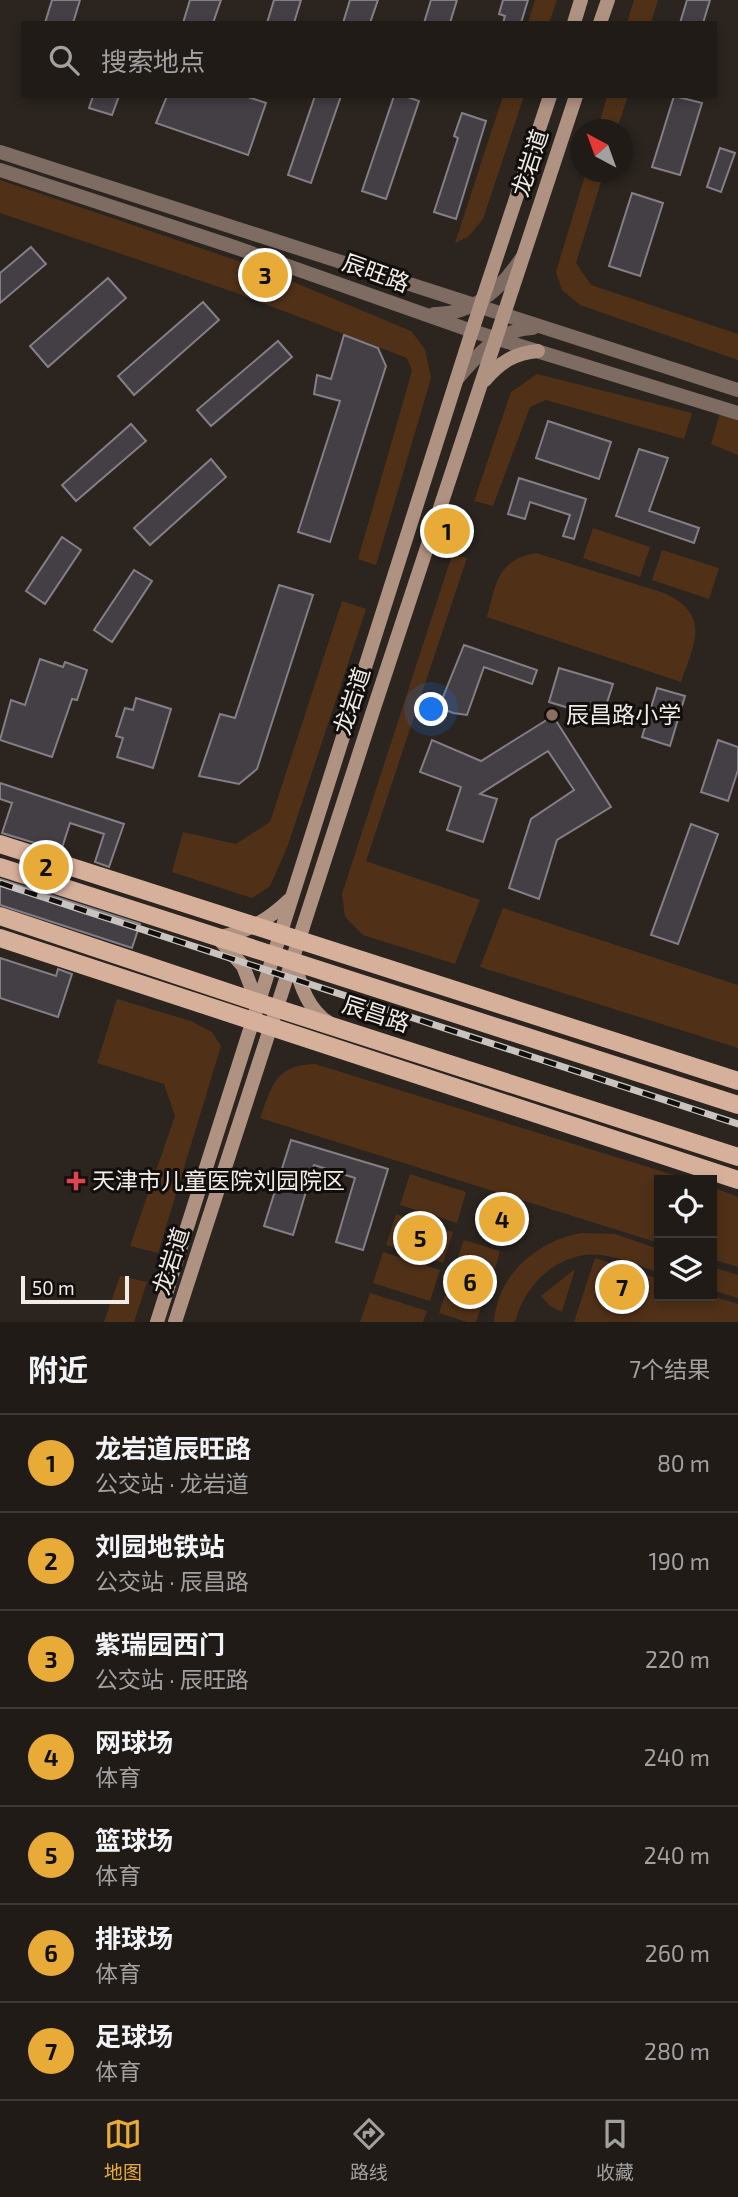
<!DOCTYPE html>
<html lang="zh">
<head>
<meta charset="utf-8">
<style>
  :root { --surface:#201b17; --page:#2d2824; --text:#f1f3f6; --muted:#a2a1a1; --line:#3d3936; --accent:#e8ab37 }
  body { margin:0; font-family:"Exo 2","Noto Sans SC",sans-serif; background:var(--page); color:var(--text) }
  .controls { position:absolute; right:21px; bottom:21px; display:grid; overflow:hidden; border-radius:0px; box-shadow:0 4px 10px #0003 }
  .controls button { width:63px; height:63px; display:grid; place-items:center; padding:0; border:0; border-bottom:2px solid var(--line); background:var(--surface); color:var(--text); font:35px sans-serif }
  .compass { position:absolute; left:570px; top:119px; width:63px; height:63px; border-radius:50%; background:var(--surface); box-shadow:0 4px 10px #0003; rotate:319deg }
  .scale { position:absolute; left:21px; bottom:18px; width:108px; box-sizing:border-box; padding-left:7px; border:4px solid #f1ece8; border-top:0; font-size:19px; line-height:24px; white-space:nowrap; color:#f1ece8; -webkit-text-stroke:5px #110e0c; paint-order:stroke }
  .you { position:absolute; left:432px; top:710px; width:24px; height:24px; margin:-18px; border:5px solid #fff; border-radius:50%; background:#1a73e8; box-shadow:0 0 0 10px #1a73e833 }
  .badge { display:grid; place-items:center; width:46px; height:46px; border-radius:50%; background:var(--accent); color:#111; font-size:23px; font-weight:700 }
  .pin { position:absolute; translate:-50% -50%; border:4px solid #fff; box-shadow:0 2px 7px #0006 }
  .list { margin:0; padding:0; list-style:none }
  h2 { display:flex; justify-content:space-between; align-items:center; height:91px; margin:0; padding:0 28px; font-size:30px }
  h2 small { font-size:23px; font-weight:400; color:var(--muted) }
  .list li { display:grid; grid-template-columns:46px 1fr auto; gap:21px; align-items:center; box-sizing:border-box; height:98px; padding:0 28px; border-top:2px solid var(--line) }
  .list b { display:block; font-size:26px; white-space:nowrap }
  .list p { margin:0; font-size:23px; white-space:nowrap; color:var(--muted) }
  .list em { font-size:23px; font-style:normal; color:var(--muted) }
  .icon { flex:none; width:38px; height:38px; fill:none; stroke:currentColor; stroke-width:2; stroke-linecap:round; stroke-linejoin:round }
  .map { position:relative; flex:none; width:738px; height:1322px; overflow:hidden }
  .search { position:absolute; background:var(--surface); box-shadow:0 4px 10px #0003; left:21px; right:21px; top:21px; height:77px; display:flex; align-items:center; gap:18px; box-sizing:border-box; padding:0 24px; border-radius:0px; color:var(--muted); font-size:26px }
  .sheet { height:777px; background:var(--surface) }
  nav { display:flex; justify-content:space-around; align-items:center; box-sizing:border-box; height:98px; border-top:2px solid var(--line); background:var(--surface); font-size:19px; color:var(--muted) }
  nav a { display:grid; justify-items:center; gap:4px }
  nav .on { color:var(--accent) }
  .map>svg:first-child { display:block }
  .green { fill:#503118 }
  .building { fill:#443e45; stroke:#847e86; stroke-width:2 }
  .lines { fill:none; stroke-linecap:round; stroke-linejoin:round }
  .tertiary { stroke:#7e6b61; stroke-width:14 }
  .secondary { stroke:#b09282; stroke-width:14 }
  .primary { stroke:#d7b09c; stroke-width:18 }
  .rail-casing { stroke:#c9c4c0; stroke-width:7 }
  .rail { stroke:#110e0c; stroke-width:4.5; stroke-dasharray:13; stroke-linecap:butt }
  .education-dot { fill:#8d6e63; stroke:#110e0c; stroke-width:2.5 }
  .health-dot { fill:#e0444e; stroke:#110e0c; stroke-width:2.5 }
  .labels { text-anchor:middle; stroke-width:6; stroke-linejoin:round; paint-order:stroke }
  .street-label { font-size:23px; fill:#f1ece8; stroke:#110e0c }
  .poi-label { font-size:23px; fill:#f1ece8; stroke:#110e0c; text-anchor:start }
</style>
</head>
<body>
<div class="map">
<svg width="738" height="1322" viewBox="0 0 738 1322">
  <rect width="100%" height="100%" fill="#2b241f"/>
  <g class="green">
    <polygon points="535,0 557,0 549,23 528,23"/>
    <polygon points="634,0 658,0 651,23 627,23"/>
    <polygon points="503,96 524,96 483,219 468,237 455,243"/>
    <polygon points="607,96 628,96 617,129 598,129"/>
    <polygon points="586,172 604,172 576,263 591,285 738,334 738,360 580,305 562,290 556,272"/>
    <polygon points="0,180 262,269 411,331 425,349 431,378 376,565 358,559 412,371 407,358 231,291 0,213"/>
    <polygon points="537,374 692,413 684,439 546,400 530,407 493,506 474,501 511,392"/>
    <polygon points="720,413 738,419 738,455 711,444"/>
    <polygon points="593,528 650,547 640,577 583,558"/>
    <polygon points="662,550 719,568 709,599 652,580"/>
    <path d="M536,553L664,593C711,615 695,642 681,682L487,617C496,584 497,560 536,553Z"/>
    <polygon points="452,555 467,558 366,861 480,900 455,964 363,935 345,917 342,894"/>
    <polygon points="342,601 366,609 288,845 270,886 252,898 172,872 183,832 236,844 270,822"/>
    <polygon points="503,908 738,985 738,1048 480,967"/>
    <polygon points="117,999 191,1021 212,1032 221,1046 158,1253 130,1246 175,1116 164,1084 97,1063"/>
    <path d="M315,1064L690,1180H659V1243L260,1118C272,1086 275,1065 315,1064Z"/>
    <polygon points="410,1174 466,1192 457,1223 400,1205"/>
    <polygon points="712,1187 738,1197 738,1267 712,1259"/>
    <polygon points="481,1202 529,1217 522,1236 475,1221"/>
    <polygon points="396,1214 453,1232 443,1263 386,1245"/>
    <path d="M581,1233L615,1234L659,1249V1273C642,1267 625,1259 607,1256C563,1247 525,1282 515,1322H494C497,1275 537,1241 581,1233Z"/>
    <polygon points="464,1240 500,1251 495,1269 458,1257"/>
    <polygon points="383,1252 440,1270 430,1301 373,1283"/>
    <polygon points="595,1258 659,1279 659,1296 712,1296 738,1304 738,1322 574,1322"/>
    <polygon points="712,1267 738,1275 738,1298 712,1290"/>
    <polygon points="455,1268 491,1280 485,1297 449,1285"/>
    <polygon points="575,1269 562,1312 550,1306 541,1296"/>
    <polygon points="120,1276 147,1282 134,1322 104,1322"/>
    <polygon points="370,1293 427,1311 423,1322 360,1322"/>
    <polygon points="445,1295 481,1307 476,1322 467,1322 439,1313"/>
  </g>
  <g class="building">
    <polygon points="52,0 80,0 73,23 45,23"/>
    <polygon points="190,0 221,0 213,23 183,23"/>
    <polygon points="274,0 301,0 294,23 267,23"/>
    <polygon points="350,0 378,0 370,23 343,23"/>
    <polygon points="431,0 457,0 450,23 424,23"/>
    <polygon points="503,0 528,0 521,23 503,23 505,16 499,14"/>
    <polygon points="687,0 710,0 703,23 680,23"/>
    <polygon points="93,96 119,96 112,115 89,108"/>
    <polygon points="167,96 245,96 266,103 248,155 156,123"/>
    <polygon points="315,96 341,96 311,183 288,175"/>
    <polygon points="394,96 405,96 419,101 386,199 362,191"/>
    <polygon points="674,96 702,103 680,175 652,167"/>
    <polygon points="462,113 486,121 456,219 434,212 458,138 454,136"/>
    <polygon points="720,148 735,153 721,192 707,187"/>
    <polygon points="632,193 663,203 640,276 609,266"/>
    <polygon points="31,247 46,264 0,303 0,273"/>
    <polygon points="108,278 126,298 48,367 30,346"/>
    <polygon points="203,302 219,320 134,395 118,376"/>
    <polygon points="344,335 378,348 386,366 330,542 298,532 340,401 314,394 317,375 331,379"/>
    <polygon points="278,341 292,357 211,426 197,410"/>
    <polygon points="548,421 611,442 599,479 536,458"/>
    <polygon points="131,424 146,441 76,501 62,485"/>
    <polygon points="639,449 668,458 649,511 699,528 694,543 616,516"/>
    <polygon points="211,459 226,477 150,545 134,528"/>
    <polygon points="519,478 586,499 574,539 563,536 570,515 530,502 525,519 508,514"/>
    <polygon points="62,537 81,550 45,604 26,591"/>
    <polygon points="134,570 152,581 112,642 94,630"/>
    <polygon points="279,585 313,595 257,769 239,784 199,776 220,714 235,718"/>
    <polygon points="464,645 537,670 532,684 484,667 467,715 453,713 439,707"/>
    <polygon points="40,659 63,667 65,662 87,670 77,700 72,699 52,757 0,740 11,700 25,705"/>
    <polygon points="559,668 613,684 602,718 549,702"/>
    <polygon points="657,688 685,696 670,746 642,737"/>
    <polygon points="136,698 171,709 153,768 117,757 123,738 116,736 125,708 133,710"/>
    <polygon points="553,716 611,807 557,840 539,899 509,888 531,819 574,790 548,751 480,794 497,799 483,842 447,830 461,787 420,772 432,740 481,761"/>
    <polygon points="718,740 738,747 738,770 728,801 701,792"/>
    <polygon points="0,783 124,824 109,867 95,862 104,834 70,823 61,851 2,833 12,803 0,799"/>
    <polygon points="691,824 718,834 678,944 651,935"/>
    <polygon points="0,879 140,924 132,948 0,905"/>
    <polygon points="0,958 56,976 58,969 72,974 58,1017 0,998"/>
    <polygon points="291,1140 388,1169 363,1250 336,1242 355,1178 314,1165 293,1235 264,1226"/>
  </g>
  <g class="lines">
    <g class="tertiary">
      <polyline points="0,152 738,390"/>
      <polyline points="0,170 234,247 472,331 738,413"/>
      <path d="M434,314C472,315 501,289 521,259"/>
      <path d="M457,379C477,355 500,329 533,328"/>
    </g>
    <g class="secondary">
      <polyline points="574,23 581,0"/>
      <polyline points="600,23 608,0"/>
      <path d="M485,380C500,362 515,353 538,351"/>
      <path d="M219,937C248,932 268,920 289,900"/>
      <polyline points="219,939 243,966 258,1005"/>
      <path d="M294,956C298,981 307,1009 329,1023"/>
      <polyline points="157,1322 472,331 550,96"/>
      <polyline points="175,1322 372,714 576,96"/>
    </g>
    <g class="primary">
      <polyline points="0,844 738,1081"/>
      <polyline points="0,867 738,1105"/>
      <polyline points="0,916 257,1002 738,1157"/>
      <polyline points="0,938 738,1180"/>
    </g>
    <defs>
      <polyline id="rail" points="0,883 738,1124"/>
    </defs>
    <use href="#rail" class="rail-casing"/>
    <use href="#rail" class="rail"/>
  </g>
  <circle class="education-dot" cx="552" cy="715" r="7"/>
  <path class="health-dot" d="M72.5 1170.5h7v7h7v7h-7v7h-7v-7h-7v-7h7z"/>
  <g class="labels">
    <g class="street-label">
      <text transform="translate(530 163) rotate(-72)" y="8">龙岩道</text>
      <text transform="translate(376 273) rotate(20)" y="8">辰旺路</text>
      <text transform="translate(352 701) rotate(-72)" y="8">龙岩道</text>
      <text transform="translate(376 1014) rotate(18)" y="8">辰昌路</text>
      <text transform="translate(171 1261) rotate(-72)" y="8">龙岩道</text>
    </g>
    <g class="poi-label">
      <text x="566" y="723">辰昌路小学</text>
      <text x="92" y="1189">天津市儿童医院刘园院区</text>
    </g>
  </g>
</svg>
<div class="controls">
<button><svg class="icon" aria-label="locate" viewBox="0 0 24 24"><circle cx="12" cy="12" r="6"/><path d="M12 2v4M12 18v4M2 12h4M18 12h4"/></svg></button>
<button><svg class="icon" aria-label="layers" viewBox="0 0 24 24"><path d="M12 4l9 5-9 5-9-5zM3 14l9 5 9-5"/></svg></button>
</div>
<svg class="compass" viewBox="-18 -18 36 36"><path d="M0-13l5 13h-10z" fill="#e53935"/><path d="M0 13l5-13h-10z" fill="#a2a1a1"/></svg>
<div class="scale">50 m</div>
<div class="you"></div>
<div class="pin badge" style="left:447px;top:531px">1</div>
<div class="pin badge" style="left:46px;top:867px">2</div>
<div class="pin badge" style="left:265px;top:275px">3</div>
<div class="pin badge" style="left:502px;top:1219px">4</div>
<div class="pin badge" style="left:420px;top:1238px">5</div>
<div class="pin badge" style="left:470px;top:1282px">6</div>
<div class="pin badge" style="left:622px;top:1287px">7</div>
<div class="search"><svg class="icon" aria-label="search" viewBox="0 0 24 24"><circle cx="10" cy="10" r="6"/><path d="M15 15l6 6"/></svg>搜索地点</div>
</div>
<section class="sheet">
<h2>附近<small>7个结果</small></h2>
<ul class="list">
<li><span class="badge">1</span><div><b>龙岩道辰旺路</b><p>公交站 · 龙岩道</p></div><em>80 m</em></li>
<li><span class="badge">2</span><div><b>刘园地铁站</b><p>公交站 · 辰昌路</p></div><em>190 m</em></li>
<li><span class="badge">3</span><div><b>紫瑞园西门</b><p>公交站 · 辰旺路</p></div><em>220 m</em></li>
<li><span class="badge">4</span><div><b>网球场</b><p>体育</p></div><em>240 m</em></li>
<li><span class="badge">5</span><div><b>篮球场</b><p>体育</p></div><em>240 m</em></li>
<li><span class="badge">6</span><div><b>排球场</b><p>体育</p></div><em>260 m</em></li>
<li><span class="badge">7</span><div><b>足球场</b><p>体育</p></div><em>280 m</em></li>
</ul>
</section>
<nav>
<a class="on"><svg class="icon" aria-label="map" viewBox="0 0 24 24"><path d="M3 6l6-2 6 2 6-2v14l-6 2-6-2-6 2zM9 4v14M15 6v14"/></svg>地图</a>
<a><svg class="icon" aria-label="directions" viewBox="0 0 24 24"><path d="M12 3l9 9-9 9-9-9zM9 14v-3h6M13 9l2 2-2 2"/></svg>路线</a>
<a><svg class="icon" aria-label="saved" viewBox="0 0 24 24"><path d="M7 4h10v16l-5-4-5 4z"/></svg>收藏</a>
</nav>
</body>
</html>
